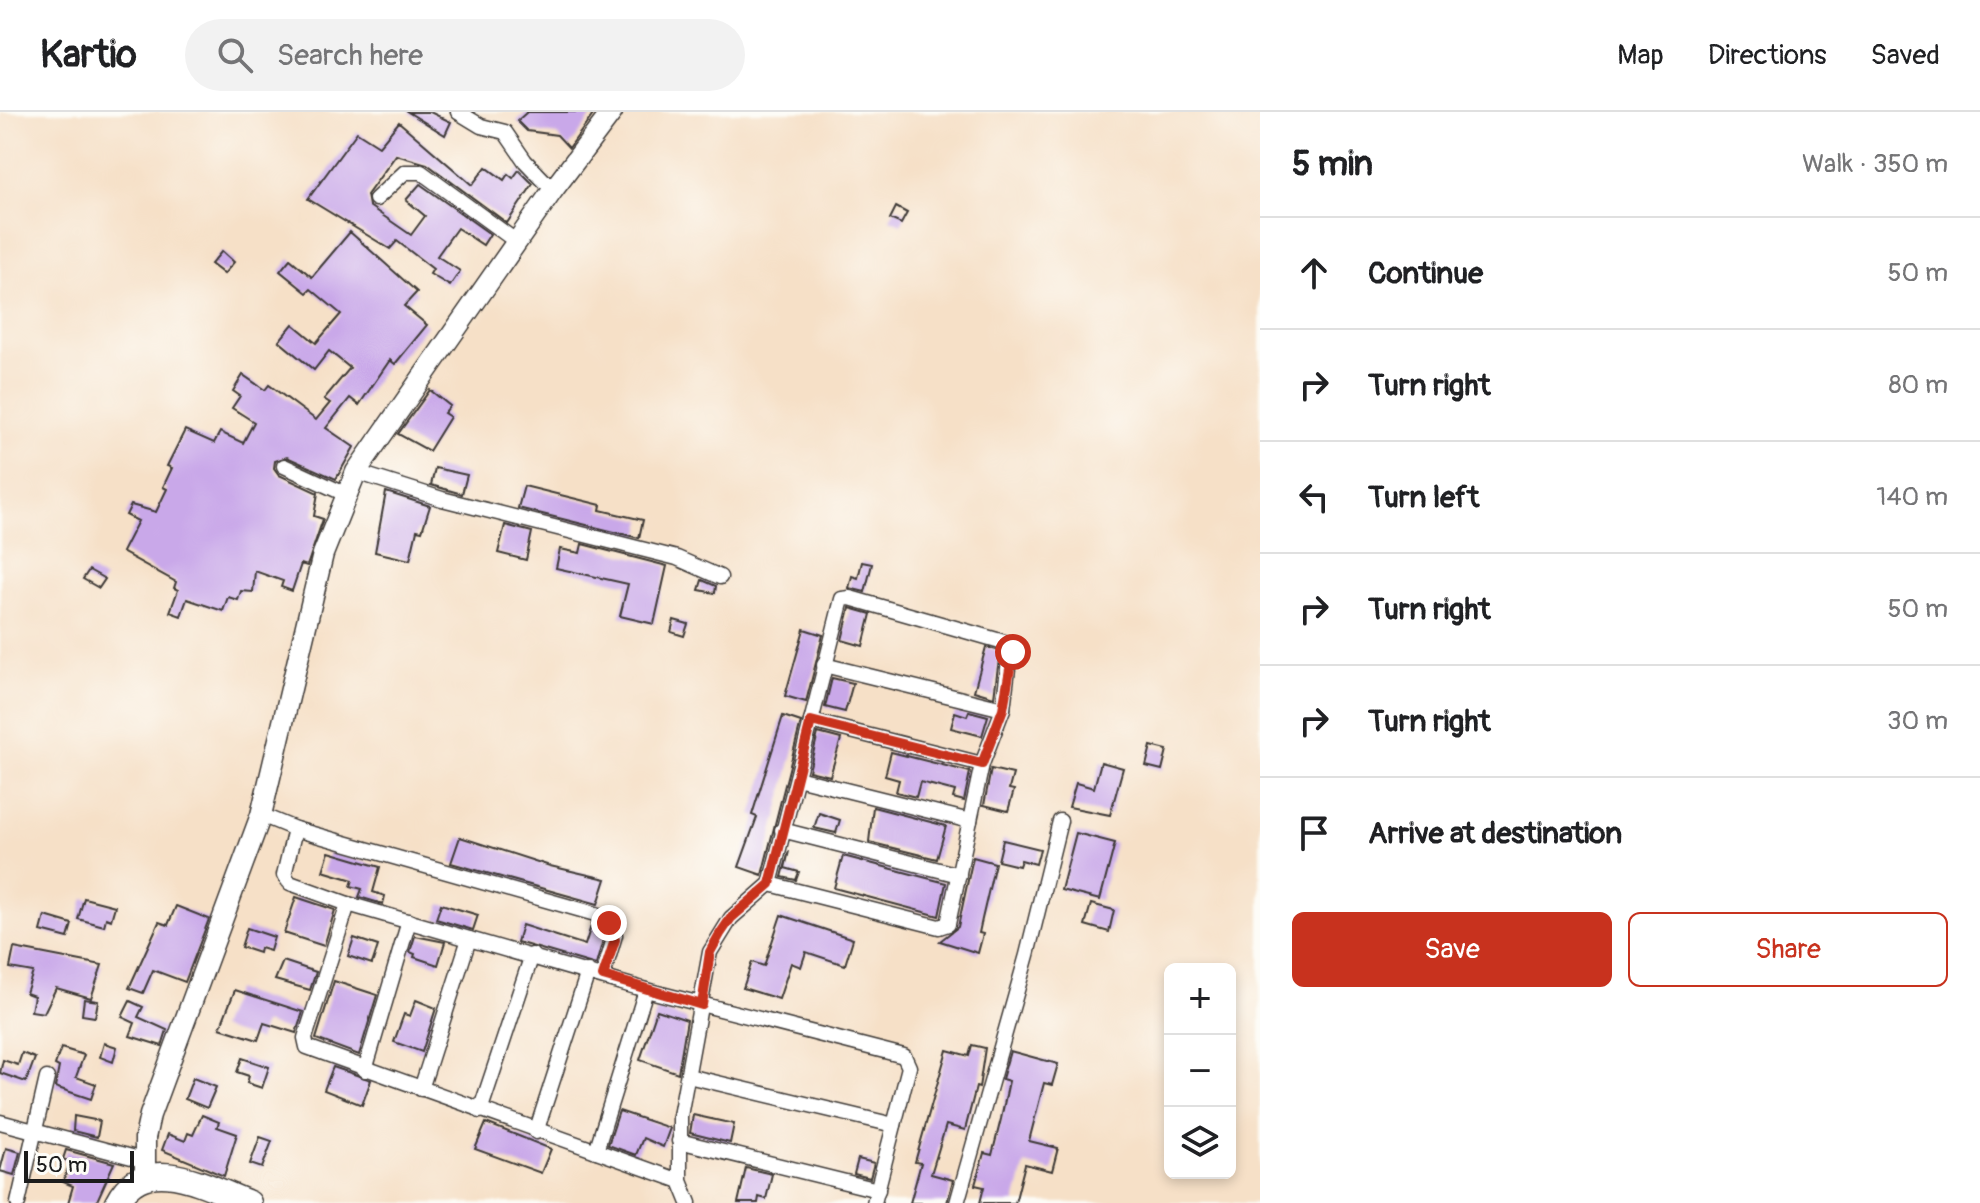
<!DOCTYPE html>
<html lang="en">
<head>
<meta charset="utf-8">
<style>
  :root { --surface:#fff; --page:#f2f2f2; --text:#202124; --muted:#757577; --line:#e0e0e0; --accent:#c8321e }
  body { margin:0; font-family:Pangolin,sans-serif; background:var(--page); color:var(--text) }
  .controls { position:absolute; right:24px; bottom:24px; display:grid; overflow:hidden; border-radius:12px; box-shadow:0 4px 12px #0003 }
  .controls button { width:72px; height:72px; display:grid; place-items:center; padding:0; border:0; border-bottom:2px solid var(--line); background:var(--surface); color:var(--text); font:40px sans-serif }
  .scale { position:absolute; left:24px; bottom:20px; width:110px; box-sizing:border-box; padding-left:8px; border:4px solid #1c1c1c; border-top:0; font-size:22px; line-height:28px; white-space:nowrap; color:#1c1c1c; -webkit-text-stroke:6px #fdfcf7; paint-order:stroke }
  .stop { position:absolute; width:24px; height:24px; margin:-18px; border:6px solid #c8321e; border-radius:50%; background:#fff }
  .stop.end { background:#c8321e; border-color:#fff; box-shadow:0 2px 8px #0008 }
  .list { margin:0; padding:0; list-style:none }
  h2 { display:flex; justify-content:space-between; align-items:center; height:104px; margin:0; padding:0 32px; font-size:34px }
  h2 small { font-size:26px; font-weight:400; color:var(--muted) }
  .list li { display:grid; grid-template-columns:52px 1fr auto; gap:24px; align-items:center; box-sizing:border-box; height:112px; padding:0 32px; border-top:2px solid var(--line) }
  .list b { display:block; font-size:30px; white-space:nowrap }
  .list em { font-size:26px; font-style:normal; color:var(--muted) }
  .actions { display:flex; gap:16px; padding:24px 32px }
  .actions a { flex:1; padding:18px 0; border:2px solid var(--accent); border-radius:12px; text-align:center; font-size:28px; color:var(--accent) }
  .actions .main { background:var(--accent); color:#fff }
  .icon { flex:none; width:44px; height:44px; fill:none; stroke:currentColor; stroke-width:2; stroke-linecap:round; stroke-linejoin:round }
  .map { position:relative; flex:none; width:1260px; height:1091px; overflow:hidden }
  header { display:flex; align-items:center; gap:48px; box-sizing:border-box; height:112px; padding:0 40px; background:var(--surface); border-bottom:2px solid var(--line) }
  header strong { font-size:38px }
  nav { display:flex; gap:44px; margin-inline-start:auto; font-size:28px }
  .search { width:560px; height:72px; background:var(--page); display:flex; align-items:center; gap:20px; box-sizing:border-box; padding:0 28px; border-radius:44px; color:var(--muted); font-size:30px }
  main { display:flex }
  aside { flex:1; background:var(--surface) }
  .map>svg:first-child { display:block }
  .building { fill:#c9a8e9 }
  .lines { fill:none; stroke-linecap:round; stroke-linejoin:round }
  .street-casing { stroke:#3d3936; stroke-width:17 }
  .secondary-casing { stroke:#3d3936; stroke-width:23 }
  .primary-casing { stroke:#3d3936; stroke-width:27 }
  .street { stroke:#fff; stroke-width:14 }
  .secondary { stroke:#fff; stroke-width:20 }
  .primary { stroke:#fff; stroke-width:24 }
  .route { stroke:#c8321e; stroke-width:10 }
</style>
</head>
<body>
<header>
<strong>Kartio</strong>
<div class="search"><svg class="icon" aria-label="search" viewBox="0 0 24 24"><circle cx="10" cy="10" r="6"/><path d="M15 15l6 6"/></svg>Search here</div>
<nav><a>Map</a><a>Directions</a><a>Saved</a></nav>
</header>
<main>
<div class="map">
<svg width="1260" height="1091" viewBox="0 0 1260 1091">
  <rect width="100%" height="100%" fill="#fdfcf7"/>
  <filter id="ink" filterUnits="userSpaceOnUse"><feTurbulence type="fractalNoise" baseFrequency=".0125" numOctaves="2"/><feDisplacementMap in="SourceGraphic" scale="16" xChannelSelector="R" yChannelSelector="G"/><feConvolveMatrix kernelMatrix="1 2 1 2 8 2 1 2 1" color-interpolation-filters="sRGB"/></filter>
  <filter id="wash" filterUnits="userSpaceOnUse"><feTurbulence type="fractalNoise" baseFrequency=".006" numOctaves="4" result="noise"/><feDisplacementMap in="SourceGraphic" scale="32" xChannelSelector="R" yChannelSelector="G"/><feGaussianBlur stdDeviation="1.8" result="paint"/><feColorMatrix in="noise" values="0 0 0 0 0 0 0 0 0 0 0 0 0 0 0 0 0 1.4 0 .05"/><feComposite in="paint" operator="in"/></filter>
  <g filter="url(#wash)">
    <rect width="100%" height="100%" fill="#f6e0c7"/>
    <g id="blocks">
      <g class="building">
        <polygon points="408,0 430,0 451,10 445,23"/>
        <polygon points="527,0 595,0 569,36 557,23 527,19 517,9"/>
        <polygon points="399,10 472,73 486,55 504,68 508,62 513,66 519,58 533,72 507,111 427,52 396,43 367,83 369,94 411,123 425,104 406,88 420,72 490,122 483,133 457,116 437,144 460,159 450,174 430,162 433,157 397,129 390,137 308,87 357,20 379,34"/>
        <polygon points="896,95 907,101 901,112 890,107"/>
        <polygon points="350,120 417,180 404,194 427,213 395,252 390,248 359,293 350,286 326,316 354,335 336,367 287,345 275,349 274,356 279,363 318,381 314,404 323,407 307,454 301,452 292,479 281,475 283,469 255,459 253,480 241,479 238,488 228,485 223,499 187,487 181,504 170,500 178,478 174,476 176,470 122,440 138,409 126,403 131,393 156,400 167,377 163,375 172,356 167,354 185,318 214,331 220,320 243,331 254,310 232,296 240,284 233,279 243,263 265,278 269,273 316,308 330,291 324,287 350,256 329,239 314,258 279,229 293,212 316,231 341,202 311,177 307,181 280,159 290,147 312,165"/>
        <polygon points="222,139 234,150 224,162 211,152"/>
        <polygon points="430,278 450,294 444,301 450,305 429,339 398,322"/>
        <polygon points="435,356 467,363 462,382 431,373"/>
        <polygon points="524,374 601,393 600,398 643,408 639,426 518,396"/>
        <polygon points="386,380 430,394 422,419 417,418 410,448 375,440"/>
        <polygon points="505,413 532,420 526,448 498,441"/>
        <polygon points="582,432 667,454 654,512 620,504 628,472 556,456 560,437 580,441"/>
        <polygon points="862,450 872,452 865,480 849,476 852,464 858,466"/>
        <polygon points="89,458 105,467 99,476 83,467"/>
        <polygon points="702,468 716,474 715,481 699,478"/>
        <polygon points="850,496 871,502 863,534 842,528"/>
        <polygon points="674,508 688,512 684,524 671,520"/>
        <polygon points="804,517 823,523 806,590 785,584"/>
        <polygon points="986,535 1000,539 994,585 974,579"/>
        <polygon points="832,566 853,571 845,600 825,595"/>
        <polygon points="969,599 988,604 982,624 951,616 955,600 967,604"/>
        <polygon points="783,604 801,610 762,763 739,755 757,705 752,703"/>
        <polygon points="818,621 841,627 830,664 809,659"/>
        <polygon points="1151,634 1167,638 1162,658 1146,654"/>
        <polygon points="891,640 970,660 964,689 953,686 955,679 920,670 916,685 896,680 899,668 885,664"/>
        <polygon points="1101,650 1123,656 1110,703 1069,695 1076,671 1094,676"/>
        <polygon points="991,657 1013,662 1009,677 1014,678 1008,699 984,693"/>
        <polygon points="873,695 946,714 937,747 869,730"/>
        <polygon points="819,701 840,708 836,721 814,716"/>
        <polygon points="1076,721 1115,731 1100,788 1061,778"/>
        <polygon points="460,725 550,754 606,767 598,792 451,751"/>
        <polygon points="1003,728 1040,737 1036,752 1021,748 1019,754 998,749"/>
        <polygon points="789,739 785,756 799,760 796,768 782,765"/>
        <polygon points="329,740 380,755 373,780 385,784 383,792 359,785 362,777 351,774 353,768 323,759"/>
        <polygon points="843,744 946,771 939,804 834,776"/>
        <polygon points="973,745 995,751 982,807 979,821 983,822 978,841 940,829 958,815"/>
        <polygon points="296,785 335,798 324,834 284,821"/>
        <polygon points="84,786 115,794 111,808 106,806 104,814 78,807"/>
        <polygon points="441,792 478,803 473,818 436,807"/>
        <polygon points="1091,792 1114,798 1109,820 1085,813"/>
        <polygon points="176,794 209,807 185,870 153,858 143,881 129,876 159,810 168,813"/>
        <polygon points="781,803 853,827 845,853 806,840 801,855 791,851 779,887 743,876 752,850 764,854"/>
        <polygon points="45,804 72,812 68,826 41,819"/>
        <polygon points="592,811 604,824 596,853 517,830 522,813 585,833"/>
        <polygon points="247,816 274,825 270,839 260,836 259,841 241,835"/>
        <polygon points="415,824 445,830 438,853 414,845 415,842 410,840"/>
        <polygon points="354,826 378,834 372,852 348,844"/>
        <polygon points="14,836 102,853 91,886 56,876 44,901 31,899 34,884 26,881 33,860 10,856"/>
        <polygon points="283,849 316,860 310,878 275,868"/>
        <polygon points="334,869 377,883 359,943 316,927"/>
        <polygon points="235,878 303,900 296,921 264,911 258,928 220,916"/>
        <polygon points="84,887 98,889 95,905 82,903"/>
        <polygon points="416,888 436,896 422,940 394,930 404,902 410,904"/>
        <polygon points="130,889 143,895 138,905 167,918 162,934 130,924 135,911 122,905"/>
        <polygon points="657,898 687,908 678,961 640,948"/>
        <polygon points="104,931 117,935 113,950 100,945"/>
        <polygon points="972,933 985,936 979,976 976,975 965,1018 946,1013 931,1062 953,1068 947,1091 910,1091 921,1051 915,1050 947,938 969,944"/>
        <polygon points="61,936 84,943 76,965 96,972 91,987 55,975 59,955 55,953"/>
        <polygon points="1010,939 1058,952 1052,973 1044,971 1029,1029 1058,1036 1052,1059 1025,1052 1015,1091 980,1091 984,1075 975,1073 984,1041 992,1043 1001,1007 1009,969 1002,967"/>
        <polygon points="22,941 35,946 26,970 0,961 3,948 18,953"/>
        <polygon points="242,946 269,955 262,976 247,971 249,964 237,960"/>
        <polygon points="333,955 371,968 362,993 324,978"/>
        <polygon points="193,966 216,975 207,996 185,987"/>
        <polygon points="619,999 670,1016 663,1035 643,1026 636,1043 608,1033"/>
        <polygon points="202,1003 219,1010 217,1015 237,1022 224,1064 162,1038 168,1022 185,1029 188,1021 193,1023"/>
        <polygon points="693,1003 734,1012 730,1031 690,1021"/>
        <polygon points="74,1004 100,1009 97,1025 73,1019"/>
        <polygon points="486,1011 551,1037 541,1061 475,1037"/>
        <polygon points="260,1025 272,1029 262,1056 250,1052"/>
        <polygon points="6,1036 20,1040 14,1063 0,1059"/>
        <polygon points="66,1038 114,1051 96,1091 68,1091 73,1074 63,1070 70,1050 63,1047"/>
        <polygon points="858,1047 874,1051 870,1066 854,1062"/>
        <polygon points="746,1056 772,1062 766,1087 759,1085 758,1091 738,1091"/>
      </g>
    </g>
  </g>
  <g filter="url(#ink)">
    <use href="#blocks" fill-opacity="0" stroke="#3d3936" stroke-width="2"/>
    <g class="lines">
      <defs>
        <g id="street">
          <polyline points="458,0 481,14 505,20 525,49 553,78"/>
          <polyline points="376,87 405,60 421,60 517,130"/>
          <polyline points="284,354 345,382"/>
          <polyline points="356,360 442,387 677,446 720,465"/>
          <polyline points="824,553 1003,597"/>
          <polyline points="811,609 982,652"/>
          <polyline points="797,666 970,709"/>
          <polyline points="261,703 295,717 599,803 609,811 615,823 603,864"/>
          <polyline points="295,717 284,763 290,771 348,792 646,878 904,944 909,955 874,1091"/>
          <polyline points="782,718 959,763"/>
          <polyline points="348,792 305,926 307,935 680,1069 689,1091"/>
          <polyline points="365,958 409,809"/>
          <polyline points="688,964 894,1013"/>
          <polyline points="421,977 469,827"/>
          <polyline points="480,999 532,843"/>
          <polyline points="0,1010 143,1048"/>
          <polyline points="536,1020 588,860"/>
          <polyline points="679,1029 878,1078"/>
          <polyline points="596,1039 646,878"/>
          <polyline points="680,1069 680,1004 710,840 731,806 770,772 842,487 850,486 1011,532 1003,597 982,652 948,812 939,815 770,772"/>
          <polyline points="18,1091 47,966"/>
          <polyline points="957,1091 1027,843 1060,709"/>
        </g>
        <polyline id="secondary" points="145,1064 145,1026 150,1003 261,703 323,442 356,360 553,78 612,0"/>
        <path id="primary" d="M117,1091C144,1037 208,1075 249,1091"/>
      </defs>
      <use href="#street" class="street-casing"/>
      <use href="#secondary" class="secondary-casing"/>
      <use href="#primary" class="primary-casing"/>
      <use href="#street" class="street"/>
      <use href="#secondary" class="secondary"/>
      <use href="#primary" class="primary"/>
    </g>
  </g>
  <g class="lines" filter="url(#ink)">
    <polyline class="route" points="609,811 615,828 603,864 702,893 710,840 720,822 731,806 770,772 811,609 982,652 1003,597 1013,540"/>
  </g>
</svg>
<div class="controls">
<button>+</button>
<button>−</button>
<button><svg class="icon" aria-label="layers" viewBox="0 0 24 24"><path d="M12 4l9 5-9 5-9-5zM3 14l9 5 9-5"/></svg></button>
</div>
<div class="scale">50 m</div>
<div class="stop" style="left:1013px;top:540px"></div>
<div class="stop end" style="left:609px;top:811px"></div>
</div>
<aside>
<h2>5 min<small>Walk · 350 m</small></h2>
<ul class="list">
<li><svg class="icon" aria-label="ahead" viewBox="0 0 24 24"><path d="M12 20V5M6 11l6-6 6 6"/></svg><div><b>Continue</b></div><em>50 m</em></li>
<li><svg class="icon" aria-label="right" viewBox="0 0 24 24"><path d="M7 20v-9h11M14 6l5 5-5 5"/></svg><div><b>Turn right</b></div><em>80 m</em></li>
<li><svg class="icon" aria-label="left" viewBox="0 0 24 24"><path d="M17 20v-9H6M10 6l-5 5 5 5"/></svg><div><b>Turn left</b></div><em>140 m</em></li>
<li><svg class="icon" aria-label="right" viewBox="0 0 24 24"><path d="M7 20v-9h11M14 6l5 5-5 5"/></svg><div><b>Turn right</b></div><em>50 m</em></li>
<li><svg class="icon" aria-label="right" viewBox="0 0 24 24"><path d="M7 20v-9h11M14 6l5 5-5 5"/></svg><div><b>Turn right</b></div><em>30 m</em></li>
<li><svg class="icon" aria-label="arrive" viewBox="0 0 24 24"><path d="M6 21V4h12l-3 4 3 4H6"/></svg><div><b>Arrive at destination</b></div></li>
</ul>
<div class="actions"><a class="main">Save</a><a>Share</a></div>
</aside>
</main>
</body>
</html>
